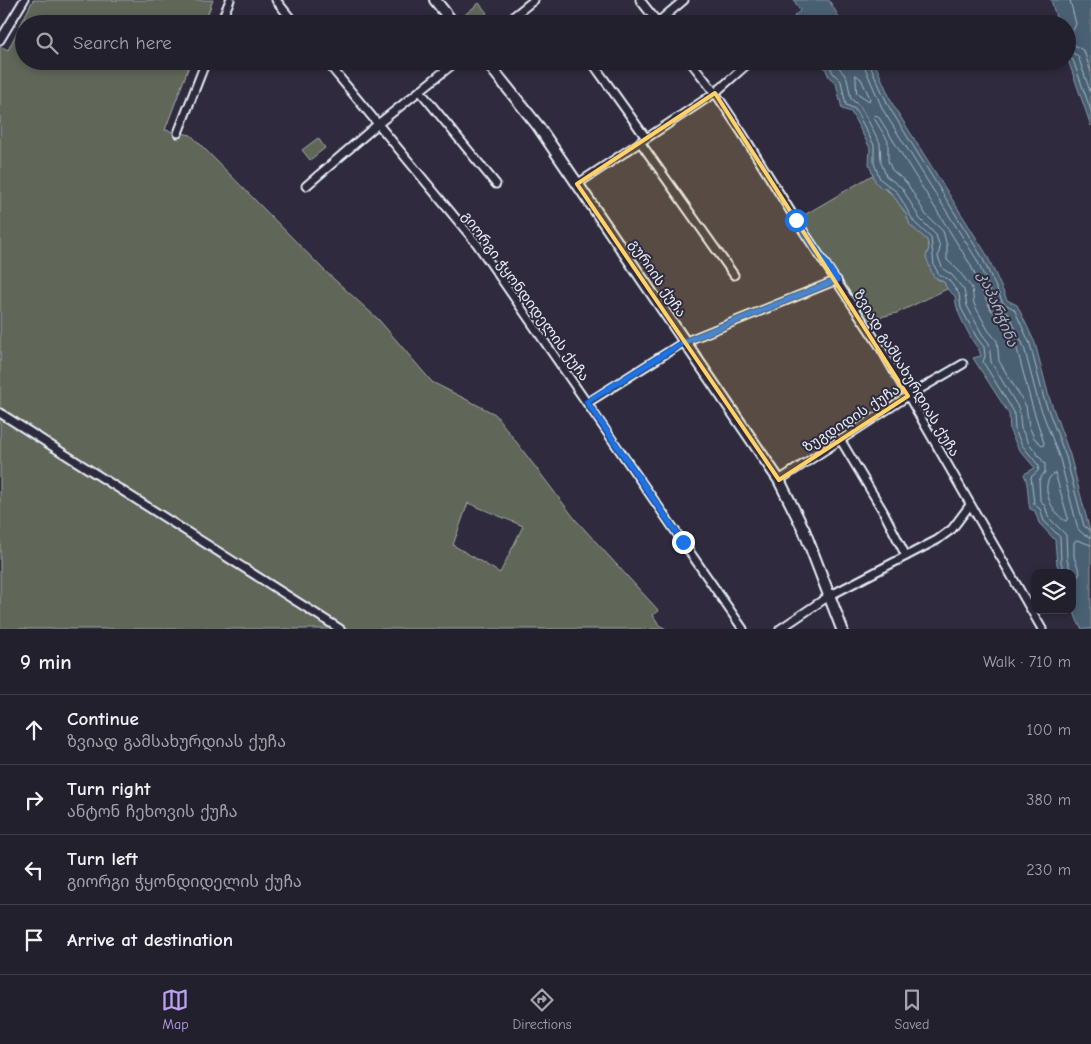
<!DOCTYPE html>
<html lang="en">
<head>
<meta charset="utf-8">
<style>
  :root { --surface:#23202e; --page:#2b2836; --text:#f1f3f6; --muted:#a3a3aa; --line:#403e4a; --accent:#bca0f2 }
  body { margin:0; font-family:"Comic Neue","Noto Sans Georgian",sans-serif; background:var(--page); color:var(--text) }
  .controls { position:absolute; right:15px; bottom:15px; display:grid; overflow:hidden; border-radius:10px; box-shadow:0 2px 8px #0003 }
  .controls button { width:45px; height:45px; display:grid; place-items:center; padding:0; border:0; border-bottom:1px solid var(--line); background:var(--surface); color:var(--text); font:25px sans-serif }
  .stop { position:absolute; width:15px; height:15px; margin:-11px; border:4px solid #1a73e8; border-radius:50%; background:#fff }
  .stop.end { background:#1a73e8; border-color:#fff; box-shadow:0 1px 5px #0008 }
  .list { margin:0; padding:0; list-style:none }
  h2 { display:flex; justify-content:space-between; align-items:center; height:65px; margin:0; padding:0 20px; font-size:21px }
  h2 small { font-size:16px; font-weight:400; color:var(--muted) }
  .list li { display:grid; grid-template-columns:32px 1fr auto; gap:15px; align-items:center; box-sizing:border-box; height:70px; padding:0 20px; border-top:1px solid var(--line) }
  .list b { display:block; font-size:19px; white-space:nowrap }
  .list p { margin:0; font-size:16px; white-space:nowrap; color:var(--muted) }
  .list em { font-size:16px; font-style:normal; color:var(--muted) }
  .icon { flex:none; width:28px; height:28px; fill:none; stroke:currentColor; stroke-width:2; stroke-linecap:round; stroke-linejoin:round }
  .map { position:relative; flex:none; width:1091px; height:629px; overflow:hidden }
  .search { position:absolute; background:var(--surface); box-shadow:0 2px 8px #0003; left:15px; right:15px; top:15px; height:55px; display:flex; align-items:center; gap:12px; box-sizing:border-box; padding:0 18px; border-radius:28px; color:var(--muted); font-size:19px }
  .sheet { height:345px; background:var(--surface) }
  nav { display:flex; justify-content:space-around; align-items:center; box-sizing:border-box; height:70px; border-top:1px solid var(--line); background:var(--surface); font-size:14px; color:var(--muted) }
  nav a { display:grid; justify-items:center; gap:2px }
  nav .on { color:var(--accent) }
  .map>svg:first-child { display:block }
  .green { fill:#616658; stroke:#a4aca8; fill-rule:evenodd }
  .water { fill:#496173; stroke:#899ba8 }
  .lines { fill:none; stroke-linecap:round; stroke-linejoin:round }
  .shore { stroke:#a8b7c3; stroke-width:1 }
  .minor-casing { stroke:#e8f1f8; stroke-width:11 }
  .highway-casing { stroke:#e8f1f8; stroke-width:14 }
  .minor { stroke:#2f2a3d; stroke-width:7 }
  .highway { stroke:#2f2a3d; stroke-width:10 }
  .route { stroke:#1a73e8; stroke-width:6 }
  .marked { fill:#ffd166; fill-opacity:0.2; stroke:#ffd166; stroke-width:4; stroke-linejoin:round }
  .labels { text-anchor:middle; stroke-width:4; stroke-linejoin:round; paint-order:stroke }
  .street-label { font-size:14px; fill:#e8f1f8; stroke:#2f2a3d }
  .water-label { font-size:15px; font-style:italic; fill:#a8b7c3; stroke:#2f2a3d }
</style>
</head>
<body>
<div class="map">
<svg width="1091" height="629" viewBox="0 0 1091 629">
  <rect width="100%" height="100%" fill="#2f2a3d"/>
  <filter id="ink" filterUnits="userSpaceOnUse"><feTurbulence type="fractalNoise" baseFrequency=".02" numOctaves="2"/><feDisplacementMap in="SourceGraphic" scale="10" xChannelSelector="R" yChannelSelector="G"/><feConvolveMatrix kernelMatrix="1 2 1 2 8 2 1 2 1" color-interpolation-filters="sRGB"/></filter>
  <g filter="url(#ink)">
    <g class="green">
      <path d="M33,0H213L204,24H24V61H191L165,130L191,135L325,271L379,320L432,382L495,414L575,519L659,611L653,615L659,625L666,629H0V46L8,50ZM468,503L523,526L500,573L453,545Z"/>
      <polygon points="479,3 487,13 474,24 468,24 462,17"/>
      <polygon points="318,138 325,148 310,160 302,150"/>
      <polygon points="874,174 875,181 893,195 906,214 910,225 927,240 929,248 926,257 937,279 944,282 947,289 897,313 864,321 796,220"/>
    </g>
    <g class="water">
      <polygon points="794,0 829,0 843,24 799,24 794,16 800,11"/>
      <polygon points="1051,0 1091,0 1091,126 1067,57 1067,24 1058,24"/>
      <path d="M822,61H871L877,68L893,105L987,255L1007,300L1017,305L1035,343L1049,397L1070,455L1091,535V629H1082C1070,612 1072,592 1072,573H1063L1057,565L1055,540L1039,523L1035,511L1030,509C1027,496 1029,485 1024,474L1035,468L1018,448L1010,431L1009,414L973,358L981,356C979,347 975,346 971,338C964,324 956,312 955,296L947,289L944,282L933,276L926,257L929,248L927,240L910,225L906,214L893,195L887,189L881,188L875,181L869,164L870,148L851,112L842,109L836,83L829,77Z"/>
    </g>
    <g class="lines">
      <g class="shore">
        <polyline points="1070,0 1076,24 1068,41 1084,51 1091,72"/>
        <polyline points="1067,50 1078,56 1091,94"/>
        <polyline points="1067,56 1073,60 1091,111"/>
        <polyline points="828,61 833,73 841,81 846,105 855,109 874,145 874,163 880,179 897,192 914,222 931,238 934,265 939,275 948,279 959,294 961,308 977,338 984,347 985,356 983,362 1014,412 1015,430 1022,445 1039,466 1038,471 1031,477 1034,504 1040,509 1044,521 1060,537 1061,563 1066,573"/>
        <polyline points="834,61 847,78 851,99 860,106 880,143 881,162 886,176 902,188 920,219 936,235 940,247 938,257 943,269 952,275 964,290 967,306 982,334 989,343 991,362 1019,409 1021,428 1028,442 1045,464 1045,472 1039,480 1040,500 1045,506 1049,518 1066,535 1067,560 1072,574"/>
        <polyline points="862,61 883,110 977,260 997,306 1009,314 1024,347 1038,401 1060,459 1078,529 1084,535 1091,537"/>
        <polyline points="868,61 889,107 982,257 1003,303 1014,309 1030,344 1044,399 1066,457 1084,526 1091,531"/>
        <polygon points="856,75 861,79 870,98 869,101 857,93"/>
        <polygon points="875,115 878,116 970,264 991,310 1004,320 1017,349 1031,402 1044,443 1043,446 1034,438 1029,426 1026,406 999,361 997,341 988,330 974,304 972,288 958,270 947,260 947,246 943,231 926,215 907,183 892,170 888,161 888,141 874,118"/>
        <path d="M1055,473L1068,518L1066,521C1052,515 1037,482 1055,473Z"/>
        <polyline points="1072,587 1080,573 1074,557 1074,542 1077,540 1091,545"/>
      </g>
      <defs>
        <g id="minor">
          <polyline points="276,0 295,24"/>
          <polyline points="640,0 659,24"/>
          <polyline points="658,22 684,0"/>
          <polyline points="220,24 230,0"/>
          <polyline points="504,24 534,0"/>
          <polyline points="0,40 24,0"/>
          <polyline points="326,61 477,244 743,629"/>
          <polyline points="591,61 646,138"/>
          <polyline points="690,61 718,97 742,133 796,220 879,345 1042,629"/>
          <polyline points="420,91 496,184"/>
          <polyline points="178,133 206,61"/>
          <polyline points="640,142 734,275"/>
          <polyline points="577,184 715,93 751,61"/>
          <polyline points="306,186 378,124 457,61"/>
          <polyline points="587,403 684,342 837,280"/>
          <polyline points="0,413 340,629"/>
          <polyline points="840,439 883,511 906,556"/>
          <polyline points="779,480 908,396 963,364"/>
          <polyline points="780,629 829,596 937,540 952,529 970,505"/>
        </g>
        <g id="highway">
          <polyline points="435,0 454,24"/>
          <polyline points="486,61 538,126 779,480 804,530 842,629"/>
        </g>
      </defs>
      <use href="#minor" class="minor-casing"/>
      <use href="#highway" class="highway-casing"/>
      <use href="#minor" class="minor"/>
      <use href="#highway" class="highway"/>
    </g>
  </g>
  <g class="lines" filter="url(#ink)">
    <polyline class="route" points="683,542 587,402 684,342 837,280 796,220"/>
  </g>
  <path class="marked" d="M715,93L908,396L779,480L577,184Z"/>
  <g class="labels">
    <g class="street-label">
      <text transform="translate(658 278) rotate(56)" y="5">გურიის ქუჩა</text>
      <text transform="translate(526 296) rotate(54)" y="5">გიორგი ჭყონდიდელის ქუჩა</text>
      <text transform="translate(907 373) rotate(59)" y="5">ზვიად გამსახურდიას ქუჩა</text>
      <text transform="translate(851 418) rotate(-33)" y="5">ზუგდიდის ქუჩა</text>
    </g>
    <g class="water-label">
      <text transform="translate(998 309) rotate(67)" y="5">კაპარჭინა</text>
    </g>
  </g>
</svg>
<div class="controls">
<button><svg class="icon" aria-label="layers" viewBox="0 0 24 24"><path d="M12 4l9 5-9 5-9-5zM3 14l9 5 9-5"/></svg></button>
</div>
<div class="stop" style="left:796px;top:220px"></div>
<div class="stop end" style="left:683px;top:542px"></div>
<div class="search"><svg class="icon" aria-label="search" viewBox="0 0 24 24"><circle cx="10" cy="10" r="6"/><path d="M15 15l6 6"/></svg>Search here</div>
</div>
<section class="sheet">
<h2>9 min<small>Walk · 710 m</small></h2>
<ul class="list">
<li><svg class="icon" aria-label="ahead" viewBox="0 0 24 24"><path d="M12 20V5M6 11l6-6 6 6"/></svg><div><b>Continue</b><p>ზვიად გამსახურდიას ქუჩა</p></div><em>100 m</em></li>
<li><svg class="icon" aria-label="right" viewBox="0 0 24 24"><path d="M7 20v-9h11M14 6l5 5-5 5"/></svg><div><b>Turn right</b><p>ანტონ ჩეხოვის ქუჩა</p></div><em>380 m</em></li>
<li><svg class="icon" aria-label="left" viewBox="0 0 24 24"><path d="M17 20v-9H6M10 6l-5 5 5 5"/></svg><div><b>Turn left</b><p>გიორგი ჭყონდიდელის ქუჩა</p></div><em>230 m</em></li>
<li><svg class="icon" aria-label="arrive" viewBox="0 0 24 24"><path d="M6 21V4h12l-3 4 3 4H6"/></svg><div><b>Arrive at destination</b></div></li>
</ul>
</section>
<nav>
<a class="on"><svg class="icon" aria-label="map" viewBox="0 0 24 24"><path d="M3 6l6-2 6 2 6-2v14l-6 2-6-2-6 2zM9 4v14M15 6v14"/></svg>Map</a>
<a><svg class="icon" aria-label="directions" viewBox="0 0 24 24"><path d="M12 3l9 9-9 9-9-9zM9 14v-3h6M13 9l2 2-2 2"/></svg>Directions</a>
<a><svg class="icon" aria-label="saved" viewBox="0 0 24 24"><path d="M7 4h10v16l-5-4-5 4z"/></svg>Saved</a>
</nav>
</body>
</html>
